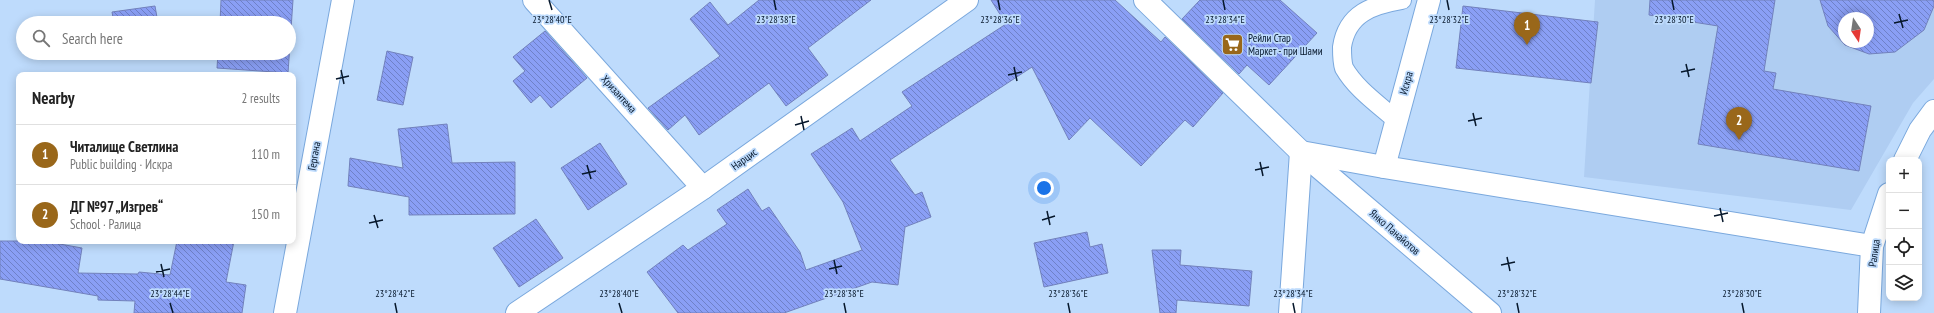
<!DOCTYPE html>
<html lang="en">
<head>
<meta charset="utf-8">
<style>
  :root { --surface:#fff; --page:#f6f6f6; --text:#222; --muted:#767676; --line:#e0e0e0; --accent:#99671a }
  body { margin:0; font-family:"PT Sans Narrow",sans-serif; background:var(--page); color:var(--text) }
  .controls { position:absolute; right:12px; bottom:12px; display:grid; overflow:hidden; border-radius:8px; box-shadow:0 2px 10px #0003 }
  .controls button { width:36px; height:36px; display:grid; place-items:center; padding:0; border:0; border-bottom:1px solid var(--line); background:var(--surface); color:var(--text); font:20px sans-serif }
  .compass { position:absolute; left:1838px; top:12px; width:36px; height:36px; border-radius:50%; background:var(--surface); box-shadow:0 2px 10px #0003; rotate:167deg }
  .you { position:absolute; left:1044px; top:188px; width:14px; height:14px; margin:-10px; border:3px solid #fff; border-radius:50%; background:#1a73e8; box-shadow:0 0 0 6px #1a73e833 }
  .badge { display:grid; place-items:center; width:26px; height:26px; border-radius:50%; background:var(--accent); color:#fff; font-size:13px; font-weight:700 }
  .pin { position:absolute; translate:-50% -33px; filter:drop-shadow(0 1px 2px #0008) }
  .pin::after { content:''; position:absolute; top:21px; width:14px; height:12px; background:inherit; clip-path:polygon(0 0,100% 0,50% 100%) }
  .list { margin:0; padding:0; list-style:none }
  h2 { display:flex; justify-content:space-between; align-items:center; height:52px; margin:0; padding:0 16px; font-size:17px }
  h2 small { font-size:13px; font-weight:400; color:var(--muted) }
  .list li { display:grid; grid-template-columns:26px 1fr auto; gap:12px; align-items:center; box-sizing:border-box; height:60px; padding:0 16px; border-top:1px solid var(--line) }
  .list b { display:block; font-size:15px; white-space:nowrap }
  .list p { margin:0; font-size:13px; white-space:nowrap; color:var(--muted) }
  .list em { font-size:13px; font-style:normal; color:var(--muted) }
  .icon { flex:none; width:22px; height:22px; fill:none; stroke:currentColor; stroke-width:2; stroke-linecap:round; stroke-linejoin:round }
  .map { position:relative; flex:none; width:1934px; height:313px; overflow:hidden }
  .search { position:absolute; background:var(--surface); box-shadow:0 2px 10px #0003; left:16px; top:16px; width:280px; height:44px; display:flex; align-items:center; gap:10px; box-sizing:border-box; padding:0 14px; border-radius:22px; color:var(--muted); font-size:15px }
  .panel { position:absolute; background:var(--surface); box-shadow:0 2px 10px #0003; left:16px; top:72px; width:280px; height:172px; border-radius:8px }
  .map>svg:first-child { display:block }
  .built { fill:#afcdf2; fill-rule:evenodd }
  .building { fill:url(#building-back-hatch); stroke:#7281bc; fill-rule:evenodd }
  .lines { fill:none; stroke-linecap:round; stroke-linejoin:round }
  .lane-casing { stroke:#7aa8dd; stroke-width:20 }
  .street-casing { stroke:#7aa8dd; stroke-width:24 }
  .lane { stroke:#fff; stroke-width:18 }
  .street { stroke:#fff; stroke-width:22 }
  .ticks { fill:none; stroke:#06172b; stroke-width:1.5 }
  .labels { text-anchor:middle; stroke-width:3.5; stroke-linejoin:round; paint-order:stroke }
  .poi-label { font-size:11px; fill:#06172b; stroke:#bedbfc; text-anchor:start }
  .street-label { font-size:11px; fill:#06172b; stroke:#bedbfc }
  .ticks-label { font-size:10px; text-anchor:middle; fill:#06172b; stroke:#bedbfc; stroke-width:3.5; stroke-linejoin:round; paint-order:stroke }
</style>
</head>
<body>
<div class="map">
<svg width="1934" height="313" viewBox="0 0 1934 313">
  <defs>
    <pattern id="building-back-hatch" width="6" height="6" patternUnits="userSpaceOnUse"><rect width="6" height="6" fill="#8a9ff5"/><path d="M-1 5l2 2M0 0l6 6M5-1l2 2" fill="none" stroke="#6f81c7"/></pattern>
  </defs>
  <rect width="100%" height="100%" fill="#bedbfc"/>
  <path class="built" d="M1595,0H1934V79L1913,103L1851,210L1584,177ZM1844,18H1868V42H1844Z"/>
  <g class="building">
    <polygon points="221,0 293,0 288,73 217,68 218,53 289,53 289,23 220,23"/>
    <polygon points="759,0 871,0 808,48 828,75 786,106 769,83 699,135 685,115 668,130 648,108 720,56 690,19 710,2 728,25"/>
    <polygon points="991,0 1115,0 1161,42 1165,37 1223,93 1193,127 1185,120 1141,166 1090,118 1069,140 1032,67 890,160 915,195 922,192 931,217 905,227 898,285 872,282 784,313 678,313 647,272 683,245 688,250 727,224 717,210 748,189 762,211 769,207 800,252 806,270 862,250 843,202 811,154 852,128 860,141 912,106 902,92 1006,24"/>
    <polygon points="1200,0 1280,0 1317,33 1269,85 1247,65 1239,74 1182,19"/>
    <polygon points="1650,0 1775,0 1764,71 1776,73 1773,89 1871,106 1859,171 1698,144 1718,26 1649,15"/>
    <path d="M1820,0H1934V6L1924,30L1895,52L1869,54L1845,45L1828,26ZM1844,18H1868V42H1844Z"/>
    <polygon points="155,6 158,23 114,23 112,12"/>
    <polygon points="1463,6 1598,22 1591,83 1456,68"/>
    <polygon points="545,31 587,78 551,108 540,95 531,103 513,81 525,71 513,57"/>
    <polygon points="387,51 413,57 403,105 377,100"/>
    <polygon points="118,53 146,53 119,57"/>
    <polygon points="447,124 452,163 515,162 515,214 409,215 409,197 348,186 350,158 403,168 398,129"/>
    <polygon points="600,143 627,184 588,210 561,168"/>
    <polygon points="536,219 563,258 519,287 493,248"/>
    <polygon points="1087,232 1090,247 1102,244 1108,273 1044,287 1034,243"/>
    <polygon points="0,241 43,241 82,248 78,273 138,274 139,272 170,275 177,241 234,241 226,282 246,285 242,313 134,313 135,301 98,300 98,296 0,279"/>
    <polygon points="1152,250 1181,250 1180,265 1252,271 1249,306 1177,300 1176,313 1160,313"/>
  </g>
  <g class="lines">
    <defs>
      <path id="lane" d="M1396,120C1378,104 1356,89 1344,68C1342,62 1342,52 1342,47C1347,13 1373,5 1402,0"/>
      <g id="street">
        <polyline points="534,0 703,188"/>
        <polyline points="1145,0 1301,152 1490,313"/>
        <polyline points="1905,160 1920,130 1934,111"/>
        <polyline points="1384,167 1429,0"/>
        <polyline points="285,313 343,0"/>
        <polyline points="517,313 703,188 967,0"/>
        <polyline points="1290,313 1301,152 1384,167 1872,246"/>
        <polyline points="1869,313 1872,246 1889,194"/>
      </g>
    </defs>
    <use href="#lane" class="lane-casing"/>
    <use href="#street" class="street-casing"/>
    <use href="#lane" class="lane"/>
    <use href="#street" class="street"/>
  </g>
  <path class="ticks" d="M549,0L552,10M774,0L776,10M998,0L1000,10M1223,0L1225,10M1447,0L1449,10M1672,0L1674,10M1899,14L1903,28M1894,23L1908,20M1686,64L1689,77M1014,67L1017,81M341,70L344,84M1681,72L1695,69M1008,75L1022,72M336,79L349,76M1473,113L1476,126M801,116L804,130M1468,121L1482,118M795,125L809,121M1260,162L1263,176M587,165L591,179M1255,170L1269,167M582,174L596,171M1720,208L1723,222M1047,211L1050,225M374,215L378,228M1714,216L1728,213M1042,220L1055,216M369,223L383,220M1507,257L1510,271M834,260L837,274M161,264L164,277M1501,265L1515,262M829,269L842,266M156,272L170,269M170,303L173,313M395,303L397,313M619,303L622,313M844,303L846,313M1068,303L1070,313M1293,303L1295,313M1517,303L1519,313M1742,303L1744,313"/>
  <defs>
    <symbol id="supermarket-square" viewBox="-11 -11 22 22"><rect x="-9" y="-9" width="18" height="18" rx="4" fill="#99671a" stroke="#bedbfc"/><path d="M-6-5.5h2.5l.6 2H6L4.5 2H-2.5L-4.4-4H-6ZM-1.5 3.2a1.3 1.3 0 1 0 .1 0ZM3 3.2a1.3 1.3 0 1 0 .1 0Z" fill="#fff"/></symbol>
  </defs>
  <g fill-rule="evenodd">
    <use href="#supermarket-square" x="1220" y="32" width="25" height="25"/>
  </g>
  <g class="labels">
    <g class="poi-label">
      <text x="1248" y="42">Рейли Стар<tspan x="1248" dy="13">Маркет - при Шами</tspan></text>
    </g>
    <g class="street-label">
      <text transform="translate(1406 83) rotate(-74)" y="4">Искра</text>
      <text transform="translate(619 94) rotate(48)" y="4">Хризантема</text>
      <text transform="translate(314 156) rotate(-80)" y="4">Гергана</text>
      <text transform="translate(744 159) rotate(-36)" y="4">Нарцис</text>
      <text transform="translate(1395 232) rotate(41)" y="4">Янко Панайотов</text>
      <text transform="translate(1874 253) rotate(-82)" y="4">Ралица</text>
    </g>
  </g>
  <g class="ticks-label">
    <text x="776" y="23">23°28'38"E</text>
    <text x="1449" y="23">23°28'32"E</text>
    <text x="1674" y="23">23°28'30"E</text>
    <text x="552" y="23">23°28'40"E</text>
    <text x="1000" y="23">23°28'36"E</text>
    <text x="1225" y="23">23°28'34"E</text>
    <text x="170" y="297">23°28'44"E</text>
    <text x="395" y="297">23°28'42"E</text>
    <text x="619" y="297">23°28'40"E</text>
    <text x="844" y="297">23°28'38"E</text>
    <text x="1068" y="297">23°28'36"E</text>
    <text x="1293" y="297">23°28'34"E</text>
    <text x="1517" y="297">23°28'32"E</text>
    <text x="1742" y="297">23°28'30"E</text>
  </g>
</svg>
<div class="controls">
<button>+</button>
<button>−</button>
<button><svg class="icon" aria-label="locate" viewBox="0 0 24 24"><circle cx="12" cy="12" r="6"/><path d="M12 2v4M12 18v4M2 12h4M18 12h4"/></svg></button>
<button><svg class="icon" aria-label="layers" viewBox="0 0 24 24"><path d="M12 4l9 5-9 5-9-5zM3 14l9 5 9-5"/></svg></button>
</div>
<svg class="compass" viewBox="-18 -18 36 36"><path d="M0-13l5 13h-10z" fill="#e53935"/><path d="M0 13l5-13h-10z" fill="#767676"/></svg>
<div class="you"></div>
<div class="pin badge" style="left:1527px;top:45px">1</div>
<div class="pin badge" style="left:1739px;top:140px">2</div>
<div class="search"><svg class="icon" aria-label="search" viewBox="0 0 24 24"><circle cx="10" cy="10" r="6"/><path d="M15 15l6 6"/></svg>Search here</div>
<section class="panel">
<h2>Nearby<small>2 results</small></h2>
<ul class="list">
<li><span class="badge">1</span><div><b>Читалище Светлина</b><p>Public building · Искра</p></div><em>110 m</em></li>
<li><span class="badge">2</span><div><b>ДГ №97 „Изгрев“</b><p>School · Ралица</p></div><em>150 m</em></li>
</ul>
</section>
</div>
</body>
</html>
